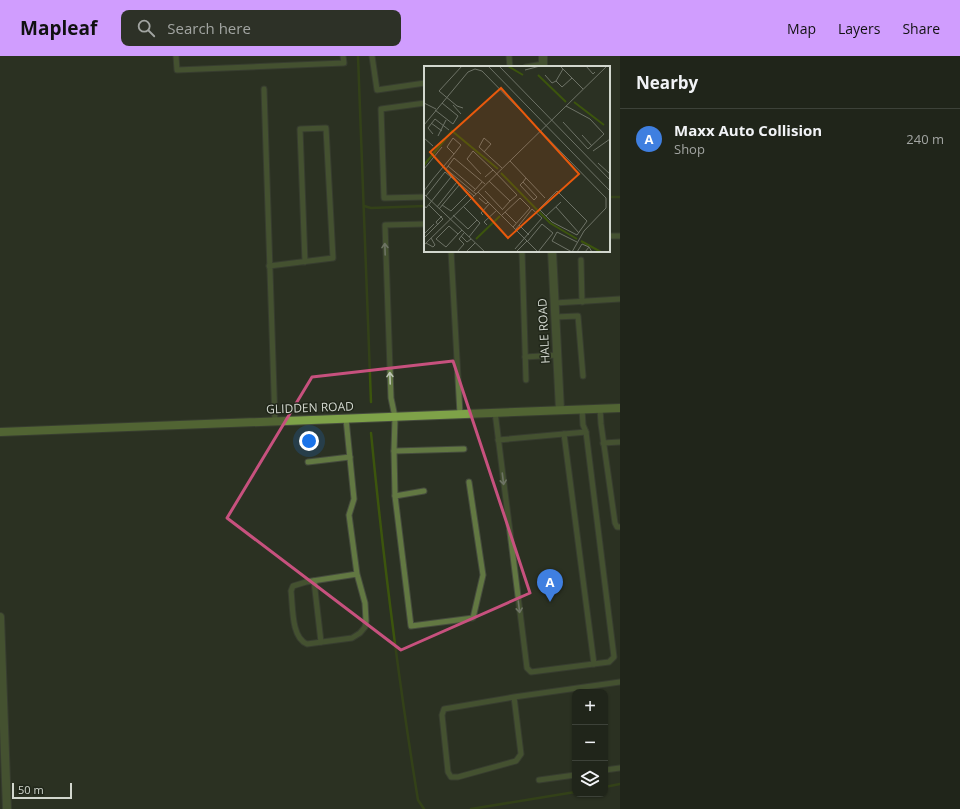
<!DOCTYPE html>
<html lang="en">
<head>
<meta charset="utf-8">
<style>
  :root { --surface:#20251a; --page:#2d3127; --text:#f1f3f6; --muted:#a2a5a2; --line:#3d4239; --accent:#d09dfe }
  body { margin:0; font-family:"Open Sans",sans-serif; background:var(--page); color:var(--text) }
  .controls { position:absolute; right:12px; bottom:12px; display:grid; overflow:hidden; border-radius:8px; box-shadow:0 1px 3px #0004 }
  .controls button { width:36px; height:36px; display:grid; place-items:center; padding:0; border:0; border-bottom:1px solid var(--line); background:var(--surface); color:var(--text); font:20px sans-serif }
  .scale { position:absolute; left:12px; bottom:10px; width:60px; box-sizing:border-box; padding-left:4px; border:2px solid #d2d7ce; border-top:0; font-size:11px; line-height:14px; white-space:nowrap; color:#d2d7ce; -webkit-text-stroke:3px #21271a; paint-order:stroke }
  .you { position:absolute; left:309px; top:385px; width:14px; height:14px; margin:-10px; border:3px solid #fff; border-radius:50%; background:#1a73e8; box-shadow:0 0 0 6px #1a73e833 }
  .badge { display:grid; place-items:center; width:26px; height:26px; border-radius:50%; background:var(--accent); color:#fff; font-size:13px; font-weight:700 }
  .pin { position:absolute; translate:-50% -33px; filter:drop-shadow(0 1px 2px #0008) }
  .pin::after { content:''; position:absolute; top:21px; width:14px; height:12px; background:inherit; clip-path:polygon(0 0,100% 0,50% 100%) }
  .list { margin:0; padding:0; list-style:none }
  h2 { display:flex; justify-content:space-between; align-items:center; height:52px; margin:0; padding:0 16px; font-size:17px }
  h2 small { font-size:13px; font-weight:400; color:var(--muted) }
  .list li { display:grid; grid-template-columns:26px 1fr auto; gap:12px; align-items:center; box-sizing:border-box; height:60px; padding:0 16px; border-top:1px solid var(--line) }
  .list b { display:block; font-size:15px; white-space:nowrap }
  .list p { margin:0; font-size:13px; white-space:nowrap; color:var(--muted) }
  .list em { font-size:13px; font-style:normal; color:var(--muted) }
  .icon { flex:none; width:22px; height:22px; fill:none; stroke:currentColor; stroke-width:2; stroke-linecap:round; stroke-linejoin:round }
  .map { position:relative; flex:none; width:620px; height:753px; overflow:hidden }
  header { display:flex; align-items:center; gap:24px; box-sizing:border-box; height:56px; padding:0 20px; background:var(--accent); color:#111 }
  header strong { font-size:19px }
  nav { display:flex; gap:22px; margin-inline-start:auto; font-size:14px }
  .search { width:280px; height:36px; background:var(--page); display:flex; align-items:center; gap:10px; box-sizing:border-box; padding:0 14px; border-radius:8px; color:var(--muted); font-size:15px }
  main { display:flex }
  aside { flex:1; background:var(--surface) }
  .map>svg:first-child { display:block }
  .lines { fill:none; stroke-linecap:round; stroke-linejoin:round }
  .stream { stroke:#3c550d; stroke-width:2.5 }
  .lane-casing { stroke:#464c3e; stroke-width:7 }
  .street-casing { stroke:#464c3e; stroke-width:10 }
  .secondary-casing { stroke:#464c3e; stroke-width:10 }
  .lane { stroke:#627842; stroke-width:5 }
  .street { stroke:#627842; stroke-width:8 }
  .secondary { stroke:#7ea248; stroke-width:8 }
  .oneway { stroke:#bcc4b2 }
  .marked { fill:none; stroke:#c7517e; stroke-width:3; stroke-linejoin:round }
  .labels { text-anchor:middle; stroke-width:3; stroke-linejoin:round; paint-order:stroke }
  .street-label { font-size:12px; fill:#d2d7ce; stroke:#21271a }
  .inset-river { fill:none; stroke:#3c550d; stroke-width:2 }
  .inset-road { fill:none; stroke:#6e7367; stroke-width:1 }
  .view { fill:#e8590c; fill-opacity:0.15; stroke:#e8590c; stroke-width:2 }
  .inset-edge { fill:none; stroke:#d2d7ce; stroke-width:2 }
</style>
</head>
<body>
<header>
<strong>Mapleaf</strong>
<div class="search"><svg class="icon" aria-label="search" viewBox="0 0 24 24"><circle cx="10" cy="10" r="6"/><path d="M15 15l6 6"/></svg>Search here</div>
<nav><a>Map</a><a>Layers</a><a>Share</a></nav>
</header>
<main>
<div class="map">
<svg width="620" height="753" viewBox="0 0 620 753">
  <rect width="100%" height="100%" fill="#2b3123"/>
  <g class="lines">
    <g class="stream">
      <polyline points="358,0 371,346"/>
      <polyline points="609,141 620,141"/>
      <polyline points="364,150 371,152 425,150"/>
      <path d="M371,377C383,500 398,622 418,744L424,753"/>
      <polyline points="605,731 620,728"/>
      <polyline points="471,753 575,736"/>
    </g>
    <defs>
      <g id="lane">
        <polyline points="176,0 177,14 344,7 343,0"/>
        <polyline points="372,0 377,34 425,27"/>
        <polyline points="509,0 510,11"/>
        <polyline points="526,11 543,8"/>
        <polyline points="264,33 275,366"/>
        <polyline points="425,47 381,53 384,142 425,141"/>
        <polyline points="425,168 385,169 391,342 395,361 394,395 464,393"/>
        <polyline points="609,180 620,180"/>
        <polyline points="451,195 460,358"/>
        <polyline points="522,195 526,324"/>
        <polyline points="581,204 582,246"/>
        <polyline points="269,210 333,202 326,72 300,73 305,206"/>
        <polyline points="555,247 620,243"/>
        <polyline points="555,261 578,260 583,320"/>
        <polyline points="525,301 557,299"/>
        <polyline points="600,352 601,368 615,467 617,471 620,471"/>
        <polyline points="495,356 527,612 531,616 609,606 614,601 586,376 583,369 582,353"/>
        <path d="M346,363L354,443L349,459L357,518L365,547L366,565L365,571L360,577L352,582L307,588C291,582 293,550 291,535L293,530L306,526L357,518"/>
        <polyline points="564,378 594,608"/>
        <polyline points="498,384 586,376"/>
        <polyline points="603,387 620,386"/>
        <polyline points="394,395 395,440 411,570 473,562 483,519 469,426"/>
        <polyline points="308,406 350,401"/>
        <polyline points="395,440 424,435"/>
        <polyline points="314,525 321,586"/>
        <polyline points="514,641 521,698 516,705 458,721 451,721 448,716 442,659 444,653 514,641 620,626"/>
        <polyline points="605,714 620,712"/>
        <polyline points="539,724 575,719"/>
      </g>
      <g id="street">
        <polyline points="543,0 543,11"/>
        <polyline points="552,195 560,354"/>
        <polyline points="0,561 7,753"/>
      </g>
      <polyline id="secondary" points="0,376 620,352"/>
    </defs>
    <use href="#lane" class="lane-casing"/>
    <use href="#street" class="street-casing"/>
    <use href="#secondary" class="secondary-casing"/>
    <use href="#lane" class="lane"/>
    <use href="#street" class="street"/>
    <use href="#secondary" class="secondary"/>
  </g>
  <defs><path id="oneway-shaft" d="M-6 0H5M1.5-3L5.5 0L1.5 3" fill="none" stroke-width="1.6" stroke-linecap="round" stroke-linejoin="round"/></defs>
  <g class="oneway">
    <use href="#oneway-shaft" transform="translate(385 193) rotate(-92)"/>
    <use href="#oneway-shaft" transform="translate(390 322) rotate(-92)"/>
    <use href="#oneway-shaft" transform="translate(503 423) rotate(83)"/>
    <use href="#oneway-shaft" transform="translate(519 551) rotate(83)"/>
  </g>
  <path d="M0 0H620V753H0ZM453,305L530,537L401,594L227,462L312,321Z" fill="#2b3123" fill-opacity=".55" fill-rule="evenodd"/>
  <path class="marked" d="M453,305L530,537L401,594L227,462L312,321Z"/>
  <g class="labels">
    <g class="street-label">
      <text transform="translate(544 275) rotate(-93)" y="4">HALE ROAD</text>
      <text transform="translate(310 352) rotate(-2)" y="4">GLIDDEN ROAD</text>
    </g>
  </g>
  <g transform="translate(424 10)">
    <rect width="186" height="186" fill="#2b3123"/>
    <path class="inset-river" d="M84,0L99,9M114,9L142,36M150,36L180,59M0,99L28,65L74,103M77,107L126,157L153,173M52,173L76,150M157,175L177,186"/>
    <path class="inset-road" d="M38,0L15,25L33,40L39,42M64,0L186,125M75,0L186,114M136,0L159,23M162,0L169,8L171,6M139,3L132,15L138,21L148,12M101,4L116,0M121,9L128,17L132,15M0,37L12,43M29,39L37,48M11,44L29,58L34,50L18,37M139,56L164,83L180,68L166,53L142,40M7,57L18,65M0,59L44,6L51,3L58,5L182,132V142L160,165L148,186M9,68L4,62L11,53L25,64M158,69L168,80M14,70L22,54M0,72L9,80M169,85L186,73M60,86L67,78L60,72L55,81L78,102M86,95L121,132M174,97L186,108M24,100L51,123M0,103L18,81M57,108L43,93L49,85L69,104M61,111L69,104L93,129L86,135L65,115M99,116L113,131L110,134L96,119L99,116L102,112M0,125L9,113L30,88L37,79L29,72L23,81L30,88M50,125L58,116M61,125L78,143M133,125L163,155L153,169L128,156L115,143ZM54,126L114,186M0,128L61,186M52,128L22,103L30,92L61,118M2,130L21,106L33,116L13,141M55,132L62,138L64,136M0,139L2,142L27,111M18,139L27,145L46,126M39,140L53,154M132,141L155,167M15,143L36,118L50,130M78,144L86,135M81,146L92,157M29,149L44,163L53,154L56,157L45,171M59,149L57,147L66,137M78,149L96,132L106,142L89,161M122,150L137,136M14,159L12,156L18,150M63,159L60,156L73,144M95,159L105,169M0,168L10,158M34,168L25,160L12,173L22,181L34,168L38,164M37,170L43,176L47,173M0,172L19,153L5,139M104,175L118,158L129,167L114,186M2,177L9,181L11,179L7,172M0,179L183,0M91,183L118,152L108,143L92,163M93,185L103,175M33,186L40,178L35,173L40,167M42,186L51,177M148,186L128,175L133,166L153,176M153,186L158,178L165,181M161,186L165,181L168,186"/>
    <path class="view" d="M77,22L155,108L84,172L6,86Z"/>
    <rect width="186" height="186" class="inset-edge"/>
  </g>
</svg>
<div class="controls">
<button>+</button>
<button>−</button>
<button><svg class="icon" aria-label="layers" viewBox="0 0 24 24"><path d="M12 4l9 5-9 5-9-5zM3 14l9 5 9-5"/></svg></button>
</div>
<div class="scale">50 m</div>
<div class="you"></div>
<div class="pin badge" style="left:550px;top:546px;background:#3f7fe0">A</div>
</div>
<aside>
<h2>Nearby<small></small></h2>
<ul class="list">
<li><span class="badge" style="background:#3f7fe0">A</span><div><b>Maxx Auto Collision</b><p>Shop</p></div><em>240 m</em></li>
</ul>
</aside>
</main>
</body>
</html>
